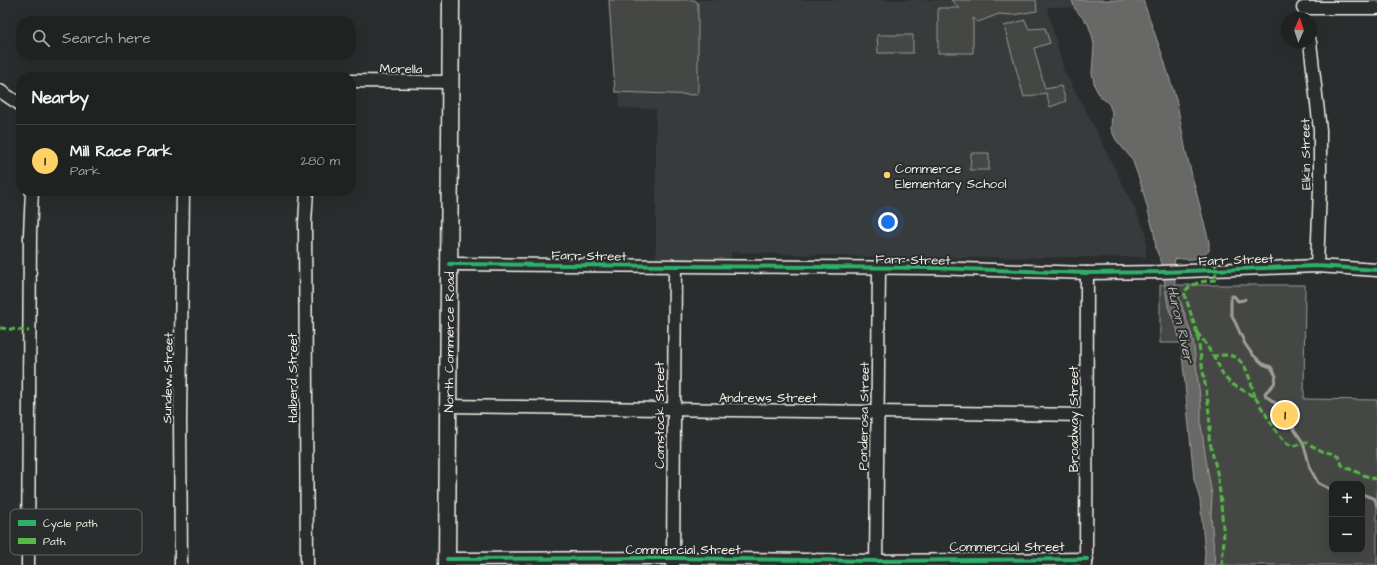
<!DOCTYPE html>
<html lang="en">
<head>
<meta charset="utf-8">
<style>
  :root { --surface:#202222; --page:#2d2f2f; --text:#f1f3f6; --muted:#a2a4a5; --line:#3d3f40; --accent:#ffd166 }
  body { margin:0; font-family:"Architects Daughter",sans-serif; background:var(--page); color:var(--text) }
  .controls { position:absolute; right:12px; bottom:12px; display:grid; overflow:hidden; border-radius:8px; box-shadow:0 4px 16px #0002 }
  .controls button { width:36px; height:36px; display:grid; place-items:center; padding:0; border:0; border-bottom:1px solid var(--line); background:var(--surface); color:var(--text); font:20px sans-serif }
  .compass { position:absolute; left:1281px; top:12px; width:36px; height:36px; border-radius:50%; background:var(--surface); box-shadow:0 4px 16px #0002; rotate:3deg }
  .you { position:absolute; left:888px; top:222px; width:14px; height:14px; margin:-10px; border:3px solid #fff; border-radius:50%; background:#1a73e8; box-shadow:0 0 0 6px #1a73e833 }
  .badge { display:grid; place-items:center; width:26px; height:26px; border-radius:50%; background:var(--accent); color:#111; font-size:13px; font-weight:700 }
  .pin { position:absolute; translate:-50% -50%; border:2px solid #fff; box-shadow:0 1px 4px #0006 }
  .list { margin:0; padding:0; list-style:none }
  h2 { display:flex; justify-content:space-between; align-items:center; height:52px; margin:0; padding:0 16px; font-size:17px }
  h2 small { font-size:13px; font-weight:400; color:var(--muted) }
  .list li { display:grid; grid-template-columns:26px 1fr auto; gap:12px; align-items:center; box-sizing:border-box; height:72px; padding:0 16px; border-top:1px solid var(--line) }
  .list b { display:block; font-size:15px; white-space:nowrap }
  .list p { margin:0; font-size:13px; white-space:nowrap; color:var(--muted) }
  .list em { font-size:13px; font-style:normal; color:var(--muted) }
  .icon { flex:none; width:22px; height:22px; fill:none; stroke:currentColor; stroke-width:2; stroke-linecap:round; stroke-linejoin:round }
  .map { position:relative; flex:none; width:1377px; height:565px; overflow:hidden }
  .search { position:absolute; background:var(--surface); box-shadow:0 4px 16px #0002; left:16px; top:16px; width:340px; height:44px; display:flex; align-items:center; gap:10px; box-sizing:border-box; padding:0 14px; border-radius:16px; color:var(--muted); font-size:15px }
  .panel { position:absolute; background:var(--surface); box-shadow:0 4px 16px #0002; left:16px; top:72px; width:340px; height:124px; border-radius:16px }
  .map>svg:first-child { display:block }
  .built { fill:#373a3a }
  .green { fill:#444645; stroke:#9c9c96; fill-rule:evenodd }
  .water { fill:#676866; stroke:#9f9f9a }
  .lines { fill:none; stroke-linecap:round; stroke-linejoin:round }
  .stream { stroke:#9f9f9a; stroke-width:3 }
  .minor-casing { stroke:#f4f1e8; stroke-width:15 }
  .major-casing { stroke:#f4f1e8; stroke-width:19 }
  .minor { stroke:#2a2d2e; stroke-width:12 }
  .major { stroke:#2a2d2e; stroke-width:16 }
  .quiet { stroke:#58b947; stroke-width:3; stroke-dasharray:6 3; stroke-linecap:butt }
  .cycleway-casing { stroke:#2a2d2e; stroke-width:6 }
  .cycleway { stroke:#2db169; stroke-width:4 }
  .poi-dot { fill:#ffd166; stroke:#2a2d2e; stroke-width:1.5 }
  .labels { text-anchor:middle; stroke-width:4; stroke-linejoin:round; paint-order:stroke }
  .street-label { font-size:13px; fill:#f4f1e8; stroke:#2a2d2e }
  .poi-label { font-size:13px; fill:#f4f1e8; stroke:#2a2d2e; text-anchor:start }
  .water-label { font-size:14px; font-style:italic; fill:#b5b3ae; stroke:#2a2d2e }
  .key { fill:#2a2d2e; stroke:#676866; stroke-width:1 }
  .key-label { font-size:11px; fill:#f4f1e8 }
</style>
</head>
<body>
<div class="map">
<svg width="1377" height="565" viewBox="0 0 1377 565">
  <rect width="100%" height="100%" fill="#2a2d2e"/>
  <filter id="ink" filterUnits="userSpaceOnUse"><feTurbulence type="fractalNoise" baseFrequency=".025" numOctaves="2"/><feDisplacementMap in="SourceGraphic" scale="8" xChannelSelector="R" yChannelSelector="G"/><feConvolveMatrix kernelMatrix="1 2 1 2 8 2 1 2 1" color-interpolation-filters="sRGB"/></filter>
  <g filter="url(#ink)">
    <polygon class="built" points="620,0 1124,0 1126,9 1047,7 1064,71 1089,116 1146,232 1146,257 907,258 731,252 731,265 656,264 656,109 619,108"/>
    <g class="green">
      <polygon points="609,0 695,0 698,4 698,95 615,92"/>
      <polygon points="951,0 1036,0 1037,11 1012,15 999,14 978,22 973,18 973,53 938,53 938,8 960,8"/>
      <polygon points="1025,20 1029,29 1045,28 1050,43 1034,48 1045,89 1061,86 1066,101 1050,107 1046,93 1024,97 1004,26"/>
      <polygon points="877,35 913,35 913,53 878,53"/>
      <polygon points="971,153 989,153 989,170 970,170"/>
      <path d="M1160,285H1305L1304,399L1377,400V565H1209L1189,343H1160ZM1332,484H1362V550H1332Z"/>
    </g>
    <path class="water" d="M1072,0H1143L1164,60L1177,103L1186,152L1209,242V251C1201,257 1194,260 1184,259C1180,259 1179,258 1175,259L1174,264L1175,285L1193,339L1201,405V425L1207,466L1212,495L1211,515L1215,565H1204L1205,553L1200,500L1194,479L1182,353L1177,328L1168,307L1162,264L1156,249L1154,233L1141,184L1132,159L1116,140L1111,129L1112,112L1109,104L1100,96L1095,87L1092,73L1094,45L1092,35L1088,24L1075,9Z"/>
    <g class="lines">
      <g class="stream">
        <polyline points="1245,299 1244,300 1238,301 1234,296 1231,296 1231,313 1245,344 1252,354 1263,364 1271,367 1276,376 1274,384 1265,393 1266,396 1284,410 1289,422 1302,441 1306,452 1310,468 1318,483 1332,490"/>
        <polyline points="1362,494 1375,499 1377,506"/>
      </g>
      <defs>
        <g id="minor">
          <polyline points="1303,8 1377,8"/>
          <polyline points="1310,42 1320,130 1320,189 1317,266"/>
          <polyline points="351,81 451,82"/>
          <polyline points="0,91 21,105"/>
          <polyline points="307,191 305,223 307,565"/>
          <polyline points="449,264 933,268 1087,273 1161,272 1317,266 1377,270"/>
          <path d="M448,406C661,410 874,411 1087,415"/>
          <polyline points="447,559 673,558 876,561 1087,559"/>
          <polyline points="28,565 30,234 32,191"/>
          <polyline points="181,565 180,419 183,191"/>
          <polyline points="673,565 675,266"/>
          <polyline points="876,565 879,268"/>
          <polyline points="1086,565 1087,273"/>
        </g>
        <g id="major">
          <path id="s1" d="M447,565L451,0"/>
        </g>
      </defs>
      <use href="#minor" class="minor-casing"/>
      <use href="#major" class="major-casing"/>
      <use href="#minor" class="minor"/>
      <use href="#major" class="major"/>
      <g class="quiet">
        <polyline points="0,328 29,331"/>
        <path d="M1197,333L1184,292C1193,282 1204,281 1216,280L1215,259"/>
        <path d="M1212,356C1218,356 1226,354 1232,356C1247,360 1251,384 1255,397"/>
        <polyline points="1222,565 1224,539 1220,493 1217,472 1209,438 1210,426 1208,403 1197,333 1204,341 1219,366 1223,375 1230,383 1255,397 1276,431 1283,439 1288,444 1295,446 1305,442 1322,451 1334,454 1339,457 1342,465 1347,468 1371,478 1377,479"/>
      </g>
      <defs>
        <g id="cycleway">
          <polyline points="449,264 933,268 1087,273 1161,272 1317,266 1377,270"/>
          <polyline points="447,559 673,558 876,561 1087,559"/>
        </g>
      </defs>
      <use href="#cycleway" class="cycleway-casing"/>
      <use href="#cycleway" class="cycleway"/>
    </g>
  </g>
  <circle class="poi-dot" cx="887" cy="175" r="4"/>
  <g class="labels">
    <g class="street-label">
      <text transform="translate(401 68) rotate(1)" y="5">Morella</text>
      <text transform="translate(1305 154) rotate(-91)" y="5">Elkin Street</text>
      <text transform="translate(589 255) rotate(1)" y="5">Farr Street</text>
      <text transform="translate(913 259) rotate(1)" y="5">Farr Street</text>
      <text transform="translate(1236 259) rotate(-2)" y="5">Farr Street</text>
      <text dy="5" stroke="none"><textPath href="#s1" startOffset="223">North Commerce Road</textPath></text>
      <text transform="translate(167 378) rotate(-89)" y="5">Sundew Street</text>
      <text transform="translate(292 378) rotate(-90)" y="5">Halberd Street</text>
      <text x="768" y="402">Andrews Street</text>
      <text transform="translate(659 415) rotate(-90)" y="5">Comstock Street</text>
      <text transform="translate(863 416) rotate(-89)" y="5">Ponderosa Street</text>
      <text transform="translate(1073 419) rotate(-90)" y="5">Broadway Street</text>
      <text x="1007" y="551">Commercial Street</text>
      <text x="683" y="554">Commercial Street</text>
    </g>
    <g class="poi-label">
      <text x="895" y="173">Commerce<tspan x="895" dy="15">Elementary School</tspan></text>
    </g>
    <g class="water-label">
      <text transform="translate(1181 324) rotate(77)" y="5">Huron River</text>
    </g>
  </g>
  <rect x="10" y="509" width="132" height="46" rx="6" class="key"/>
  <rect x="18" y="520" width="18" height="6" fill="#2db169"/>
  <rect x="18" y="538" width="18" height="6" fill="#58b947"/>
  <g class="key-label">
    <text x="43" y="527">Cycle path</text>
    <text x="43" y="545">Path</text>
  </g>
</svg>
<div class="controls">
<button>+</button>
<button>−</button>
</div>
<svg class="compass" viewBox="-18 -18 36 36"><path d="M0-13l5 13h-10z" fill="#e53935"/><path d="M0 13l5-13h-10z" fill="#a2a4a5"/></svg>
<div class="you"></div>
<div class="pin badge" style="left:1285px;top:415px">1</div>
<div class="search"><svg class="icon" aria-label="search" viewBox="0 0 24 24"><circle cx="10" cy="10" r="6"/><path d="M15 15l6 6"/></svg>Search here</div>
<section class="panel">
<h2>Nearby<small></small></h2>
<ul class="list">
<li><span class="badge">1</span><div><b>Mill Race Park</b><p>Park</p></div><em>280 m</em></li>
</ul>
</section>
</div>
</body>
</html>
